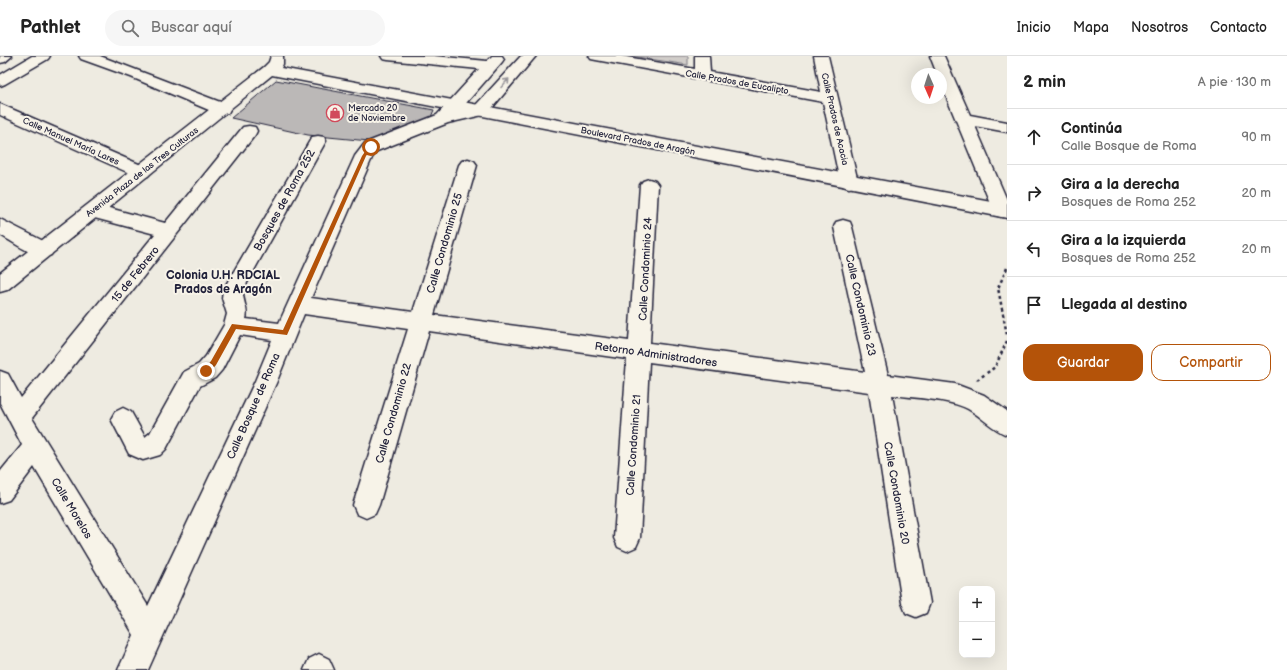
<!DOCTYPE html>
<html lang="es">
<head>
<meta charset="utf-8">
<style>
  :root { --surface:#fff; --page:#f6f6f6; --text:#222; --muted:#767676; --line:#e0e0e0; --accent:#b45309 }
  body { margin:0; font-family:"Balsamiq Sans",sans-serif; background:var(--page); color:var(--text) }
  .controls { position:absolute; right:12px; bottom:12px; display:grid; overflow:hidden; border-radius:8px; box-shadow:0 4px 16px #0002 }
  .controls button { width:36px; height:36px; display:grid; place-items:center; padding:0; border:0; border-bottom:1px solid var(--line); background:var(--surface); color:var(--text); font:20px sans-serif }
  .compass { position:absolute; left:911px; top:12px; width:36px; height:36px; border-radius:50%; background:var(--surface); box-shadow:0 4px 16px #0002; rotate:177deg }
  .stop { position:absolute; width:12px; height:12px; margin:-9px; border:3px solid #b45309; border-radius:50%; background:#fff }
  .stop.end { background:#b45309; border-color:#fff; box-shadow:0 1px 4px #0008 }
  .list { margin:0; padding:0; list-style:none }
  h2 { display:flex; justify-content:space-between; align-items:center; height:52px; margin:0; padding:0 16px; font-size:17px }
  h2 small { font-size:13px; font-weight:400; color:var(--muted) }
  .list li { display:grid; grid-template-columns:26px 1fr auto; gap:12px; align-items:center; box-sizing:border-box; height:56px; padding:0 16px; border-top:1px solid var(--line) }
  .list b { display:block; font-size:15px; white-space:nowrap }
  .list p { margin:0; font-size:13px; white-space:nowrap; color:var(--muted) }
  .list em { font-size:13px; font-style:normal; color:var(--muted) }
  .actions { display:flex; gap:8px; padding:12px 16px }
  .actions a { flex:1; padding:9px 0; border:1px solid var(--accent); border-radius:12px; text-align:center; font-size:14px; color:var(--accent) }
  .actions .main { background:var(--accent); color:#fff }
  .icon { flex:none; width:22px; height:22px; fill:none; stroke:currentColor; stroke-width:2; stroke-linecap:round; stroke-linejoin:round }
  .map { position:relative; flex:none; width:1007px; height:614px; overflow:hidden }
  header { display:flex; align-items:center; gap:24px; box-sizing:border-box; height:56px; padding:0 20px; background:var(--surface); border-bottom:1px solid var(--line) }
  header strong { font-size:19px }
  nav { display:flex; gap:22px; margin-inline-start:auto; font-size:14px }
  .search { width:280px; height:36px; background:var(--page); display:flex; align-items:center; gap:10px; box-sizing:border-box; padding:0 14px; border-radius:22px; color:var(--muted); font-size:15px }
  main { display:flex }
  aside { flex:1; background:var(--surface) }
  .map>svg:first-child { display:block }
  .green { fill:#d1cdc9; stroke:#7a7882 }
  .building { fill:#bbb8b7; stroke:#22223b }
  .lines { fill:none; stroke-linecap:round; stroke-linejoin:round }
  .minor-casing { stroke:#22223b; stroke-width:3 }
  .tertiary-casing { stroke:#22223b; stroke-width:3 }
  .path { stroke:#22223b; stroke-width:2.5; stroke-dasharray:3 3; stroke-linecap:butt }
  .minor { fill:#f7f3e8; fill-rule:evenodd }
  .tertiary { fill:#f7f3e8; fill-rule:evenodd }
  .oneway { stroke:#97959a }
  .route { fill:#b45309 }
  .labels { text-anchor:middle; stroke-width:4; stroke-linejoin:round; paint-order:stroke }
  .far-street-label { font-size:9px; fill:#22223b; stroke:#f7f3e8 }
  .far-poi-label { font-size:9px; fill:#22223b; stroke:#f7f3e8; text-anchor:start }
  .street-label { font-size:11px; fill:#22223b; stroke:#f7f3e8 }
  .neighbourhood-label { font-size:12px; font-weight:bold; fill:#22223b; stroke:#f7f3e8 }
</style>
</head>
<body>
<header>
<strong>Pathlet</strong>
<div class="search"><svg class="icon" aria-label="search" viewBox="0 0 24 24"><circle cx="10" cy="10" r="6"/><path d="M15 15l6 6"/></svg>Buscar aquí</div>
<nav><a>Inicio</a><a>Mapa</a><a>Nosotros</a><a>Contacto</a></nav>
</header>
<main>
<div class="map">
<svg width="1007" height="614" viewBox="0 0 1007 614">
  <rect width="100%" height="100%" fill="#eeebe1"/>
  <filter id="ink" filterUnits="userSpaceOnUse"><feTurbulence type="fractalNoise" baseFrequency=".025" numOctaves="2"/><feDisplacementMap in="SourceGraphic" scale="8" xChannelSelector="R" yChannelSelector="G"/><feConvolveMatrix kernelMatrix="1 2 1 2 8 2 1 2 1" color-interpolation-filters="sRGB"/></filter>
  <g filter="url(#ink)">
    <polygon class="green" points="631,0 688,0 688,9"/>
    <polygon class="building" points="276,24 434,54 431,61 369,85 308,79 231,62"/>
    <g class="lines">
      <defs>
        <g id="minor">
          <polygon points="79,0 100,0 228,49 230,53 228,57 222,58 216,57 131,21 81,3"/>
          <path d="M381,0H434L487,5L492,0H502L504,3L502,6L460,54L475,50L521,0H536L487,58L448,67L377,95L372,102L311,242L413,256L459,109L462,105L468,103L474,105L477,109L434,259L629,285L640,129L643,125L649,123L655,125L658,129L650,287L865,316L834,171L836,166L843,164L850,166L852,171L888,319L955,328L984,339L1007,355V379C992,373 982,361 968,353C949,343 914,342 892,339L930,547L926,557L916,561L906,557L902,547L869,336L649,306L640,482L636,491L627,495L618,491L614,482L627,303L429,275L379,449L375,458L366,462L357,458L353,449L408,273L304,258L277,325L148,614H118L134,579L34,411L9,444L0,447V416L22,389L0,347V315L8,318L21,342L155,178L87,160L85,155L87,150L94,148L165,167L243,71L249,70L255,71L257,75L255,79L32,362L148,550L255,325L272,284L240,279L222,314L215,322L200,330L166,393L160,399L143,404L129,398L111,363L115,356L123,352L131,356L145,381L150,377L184,316L199,308L206,300L224,269L227,258L222,242L223,234L312,81L318,80L324,81L326,85L243,234C242,245 249,253 246,263L279,267L355,100L365,87L437,59L479,13L388,4L383,3Z"/>
          <polygon points="589,0 621,0 695,13 695,0 709,0 710,16 821,36 814,0 828,0 858,126 855,130 849,132 843,130 840,126 823,46 596,4 591,3"/>
          <polygon points="930,0 944,0 970,59 1007,66 1007,76 975,70 1007,144 1007,159 1002,161 995,159 993,154 941,28 941,18 937,18"/>
          <polygon points="0,48 148,112 151,116 148,120 142,122 136,120 0,59"/>
          <path d="M0,163L51,189L54,194L51,199C35,204 14,186 0,179Z"/>
          <polygon points="319,598 329,603 334,614 304,614 309,603"/>
        </g>
        <g id="tertiary">
          <polygon points="0,0 12,0 5,6 0,7"/>
          <polygon points="32,0 50,0 48,3 5,28 0,30 0,19"/>
          <polygon points="271,0 283,0 283,8 281,12 1007,148 1007,162 272,19 7,234 0,236 0,217 264,11 269,6"/>
        </g>
      </defs>
      <use href="#minor" class="minor-casing"/>
      <use href="#tertiary" class="tertiary-casing"/>
      <g class="path">
        <polyline points="1007,212 998,232 1007,279"/>
        <polyline points="977,324 995,311 1007,285"/>
      </g>
      <use href="#minor" class="minor"/>
      <use href="#tertiary" class="tertiary"/>
    </g>
    <defs><path id="oneway-shaft" d="M-6 0H5M1.5-3L5.5 0L1.5 3" fill="none" stroke-width="1.6" stroke-linecap="round" stroke-linejoin="round"/></defs>
    <use class="oneway" href="#oneway-shaft" transform="translate(505 27) rotate(-48)"/>
  </g>
  <polygon class="route" points="369,90 373,91 366,100 287,279 236,273 216,309 209,317 204,317 204,313 211,305 232,268 283,274 362,100"/>
  <defs>
    <symbol id="shop-ring" viewBox="-11 -11 22 22"><circle r="9.5" fill="#f7f3e8" stroke="#d1495b" stroke-width="1.5"/><path d="M-5-2.5h2.3a2.7 3.5 0 0 1 5.4 0H5L5.5 6h-11ZM-1.5-2.5h3a1.5 2.3 0 0 0-3 0Z" fill="#d1495b"/></symbol>
  </defs>
  <g fill-rule="evenodd">
    <use href="#shop-ring" x="325" y="47" width="20" height="20"/>
  </g>
  <g class="labels">
    <g class="far-street-label">
      <text transform="translate(737 26) rotate(10)" y="3">Calle Prados de Eucalipto</text>
      <text transform="translate(835 63) rotate(77)" y="3">Calle Prados de Acacia</text>
      <text transform="translate(71 85) rotate(24)" y="3">Calle Manuel María Lares</text>
      <text transform="translate(638 85) rotate(11)" y="3">Boulevard Prados de Aragón</text>
      <text transform="translate(142 116) rotate(-38)" y="3">Avenida Plaza de las Tres Culturas</text>
    </g>
    <g class="far-poi-label">
      <text x="348" y="55">Mercado 20<tspan x="348" dy="10">de Noviembre</tspan></text>
    </g>
    <g class="street-label">
      <text transform="translate(284 144) rotate(-61)" y="4">Bosques de Roma 252</text>
      <text transform="translate(444 187) rotate(-74)" y="4">Calle Condominio 25</text>
      <text transform="translate(645 213) rotate(-87)" y="4">Calle Condominio 24</text>
      <text transform="translate(135 218) rotate(-51)" y="4">15 de Febrero</text>
      <text transform="translate(861 249) rotate(77)" y="4">Calle Condominio 23</text>
      <text transform="translate(656 298) rotate(8)" y="4">Retorno Administradores</text>
      <text transform="translate(253 350) rotate(-66)" y="4">Calle Bosque de Roma</text>
      <text transform="translate(393 357) rotate(-74)" y="4">Calle Condominio 22</text>
      <text transform="translate(633 389) rotate(-86)" y="4">Calle Condominio 21</text>
      <text transform="translate(897 437) rotate(80)" y="4">Calle Condominio 20</text>
      <text transform="translate(72 452) rotate(59)" y="4">Calle Morelos</text>
    </g>
    <g class="neighbourhood-label">
      <text x="223" y="223">Colonia U.H. RDCIAL<tspan x="223" dy="14">Prados de Aragón</tspan></text>
    </g>
  </g>
</svg>
<div class="controls">
<button>+</button>
<button>−</button>
</div>
<svg class="compass" viewBox="-18 -18 36 36"><path d="M0-13l5 13h-10z" fill="#e53935"/><path d="M0 13l5-13h-10z" fill="#767676"/></svg>
<div class="stop" style="left:371px;top:91px"></div>
<div class="stop end" style="left:206px;top:315px"></div>
</div>
<aside>
<h2>2 min<small>A pie · 130 m</small></h2>
<ul class="list">
<li><svg class="icon" aria-label="ahead" viewBox="0 0 24 24"><path d="M12 20V5M6 11l6-6 6 6"/></svg><div><b>Continúa</b><p>Calle Bosque de Roma</p></div><em>90 m</em></li>
<li><svg class="icon" aria-label="right" viewBox="0 0 24 24"><path d="M7 20v-9h11M14 6l5 5-5 5"/></svg><div><b>Gira a la derecha</b><p>Bosques de Roma 252</p></div><em>20 m</em></li>
<li><svg class="icon" aria-label="left" viewBox="0 0 24 24"><path d="M17 20v-9H6M10 6l-5 5 5 5"/></svg><div><b>Gira a la izquierda</b><p>Bosques de Roma 252</p></div><em>20 m</em></li>
<li><svg class="icon" aria-label="arrive" viewBox="0 0 24 24"><path d="M6 21V4h12l-3 4 3 4H6"/></svg><div><b>Llegada al destino</b></div></li>
</ul>
<div class="actions"><a class="main">Guardar</a><a>Compartir</a></div>
</aside>
</main>
</body>
</html>
